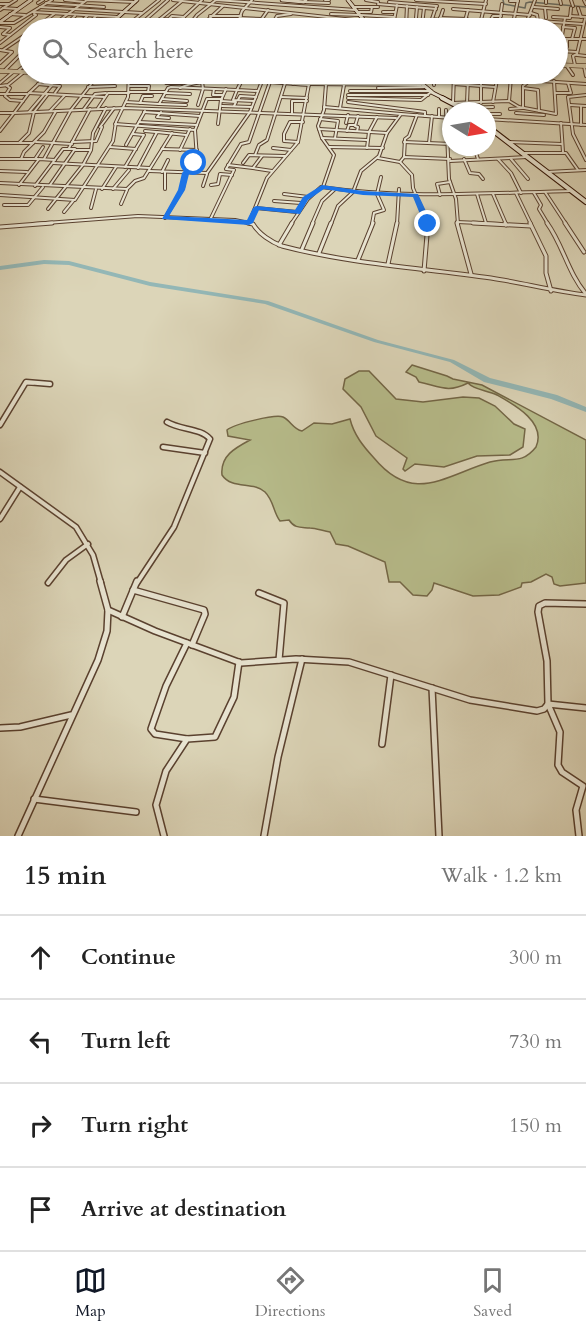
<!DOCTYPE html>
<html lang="en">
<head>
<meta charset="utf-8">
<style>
  :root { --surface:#fff; --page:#f6f6f6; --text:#222; --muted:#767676; --line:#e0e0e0; --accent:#111827 }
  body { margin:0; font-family:Cardo,serif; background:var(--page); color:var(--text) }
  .compass { position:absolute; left:442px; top:102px; width:54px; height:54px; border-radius:50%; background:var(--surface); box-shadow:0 2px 4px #0004; rotate:101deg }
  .stop { position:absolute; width:18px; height:18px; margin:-14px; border:4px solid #1a73e8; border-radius:50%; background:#fff }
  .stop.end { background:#1a73e8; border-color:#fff; box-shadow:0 2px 6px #0008 }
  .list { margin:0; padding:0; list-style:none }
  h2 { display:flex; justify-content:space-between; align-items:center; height:78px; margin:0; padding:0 24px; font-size:26px }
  h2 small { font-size:20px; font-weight:400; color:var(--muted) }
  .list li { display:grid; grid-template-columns:39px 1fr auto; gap:18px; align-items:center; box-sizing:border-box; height:84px; padding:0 24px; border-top:2px solid var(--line) }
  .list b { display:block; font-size:22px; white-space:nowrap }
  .list em { font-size:20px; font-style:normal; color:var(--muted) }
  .icon { flex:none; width:33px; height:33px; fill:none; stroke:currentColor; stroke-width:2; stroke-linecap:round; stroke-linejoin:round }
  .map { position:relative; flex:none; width:586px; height:836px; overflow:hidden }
  .search { position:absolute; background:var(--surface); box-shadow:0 2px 4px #0004; left:18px; right:18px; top:18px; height:66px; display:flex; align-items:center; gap:15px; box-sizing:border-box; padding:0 21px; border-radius:33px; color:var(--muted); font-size:22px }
  .sheet { height:414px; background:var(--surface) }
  nav { display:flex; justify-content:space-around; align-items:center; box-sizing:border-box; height:84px; border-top:2px solid var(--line); background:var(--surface); font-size:16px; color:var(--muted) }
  nav a { display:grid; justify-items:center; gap:3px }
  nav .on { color:var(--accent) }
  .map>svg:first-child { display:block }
  .green { fill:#b7bc8b; stroke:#736646; stroke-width:1.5 }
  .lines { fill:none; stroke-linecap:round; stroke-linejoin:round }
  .stream { stroke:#6b746e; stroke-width:1.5 }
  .river { fill:#93b7b6; fill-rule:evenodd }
  .street-far3-casing { stroke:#5a412f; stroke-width:4 }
  .street-far2-casing { stroke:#5a412f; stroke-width:5 }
  .street-far1-casing { stroke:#5a412f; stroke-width:7 }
  .street-casing { stroke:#5a412f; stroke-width:8 }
  .secondary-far1-casing { stroke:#2f1001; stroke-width:4.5 }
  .secondary-casing { stroke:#2f1001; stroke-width:6 }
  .primary-casing { stroke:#2f1001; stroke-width:5 }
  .street-far3 { stroke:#e8e4d1; stroke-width:2 }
  .street-far2 { stroke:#e8e4d1; stroke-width:3 }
  .street-far1 { stroke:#e8e4d1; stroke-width:4 }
  .street { stroke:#e8e4d1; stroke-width:5 }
  .secondary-far1 { stroke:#e8e4d1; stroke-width:3 }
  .secondary { stroke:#e8e4d1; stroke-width:4 }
  .primary { stroke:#dcd5b8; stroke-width:4 }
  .route { fill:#1a73e8 }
</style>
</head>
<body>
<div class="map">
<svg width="586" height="836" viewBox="0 0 586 836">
  <rect width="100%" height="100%" fill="#dcd5b8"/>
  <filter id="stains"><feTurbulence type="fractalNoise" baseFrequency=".00333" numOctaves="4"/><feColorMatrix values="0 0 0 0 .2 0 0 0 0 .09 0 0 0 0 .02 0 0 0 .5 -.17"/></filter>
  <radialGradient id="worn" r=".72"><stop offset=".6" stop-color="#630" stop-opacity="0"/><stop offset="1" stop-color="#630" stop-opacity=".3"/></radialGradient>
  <g class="green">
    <path d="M412,365L447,376L453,379L482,385L586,440V583L560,586L554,584L552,577L546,574L531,582L522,583L521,587L499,595L473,596L434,583L432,590L427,596L413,595L400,582H389L385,562L348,546L336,544L330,532C323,531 316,528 310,528C301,527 295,529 289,520L280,521C273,512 274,501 265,492C253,481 232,490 222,475C220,456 235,448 250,440L228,436L227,430C234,424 275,414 283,417C291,421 293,429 302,431L314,423L332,424L350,419C354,435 363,446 374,458C413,505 444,476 490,462C510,456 521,466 536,447C547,422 513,404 497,395C487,390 474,390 468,383C448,393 441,387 419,382L416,377L406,372Z"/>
    <polygon points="359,371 369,371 396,399 423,402 463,397 479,398 495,406 514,424 525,429 523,447 510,455 477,456 444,467 415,464 405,471 403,469 407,458 376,436 361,407 343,389 345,379"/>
  </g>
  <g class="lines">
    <polyline class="stream" points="503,0 504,4 525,8 526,3 530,2 586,7"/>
    <polygon class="river" points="44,260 69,261 150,282 268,301 378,340 454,360 490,378 557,395 586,407 586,412 551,399 484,382 450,362 374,342 265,304 150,286 69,265 44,264 0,270 0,266"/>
    <defs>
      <g id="street-far3">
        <polyline points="65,0 84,2"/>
        <polyline points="173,0 427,28"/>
        <polyline points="325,0 329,0"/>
        <polyline points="366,0 378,2"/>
        <polyline points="416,0 486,4"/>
        <polyline points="546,0 546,3"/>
        <polyline points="560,0 561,4"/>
        <polyline points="571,0 573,6"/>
        <polyline points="584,0 586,4"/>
        <polyline points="510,1 518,1"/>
        <polyline points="304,2 329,3"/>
        <polyline points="389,2 437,6"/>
        <polyline points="38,3 43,0"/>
        <polyline points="46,3 61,4"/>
        <polyline points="0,4 9,4"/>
        <polyline points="61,4 104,7"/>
        <polyline points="378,4 436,9"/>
        <polyline points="40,7 123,12"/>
        <polyline points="353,7 378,7"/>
        <polyline points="436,7 432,19 440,20"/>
        <polyline points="534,7 558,9"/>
        <polyline points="3,8 17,9"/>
        <polyline points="545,8 546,18"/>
        <polyline points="578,8 581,17"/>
        <polyline points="453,9 530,15"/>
        <polyline points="0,10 16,0"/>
        <polyline points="33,12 118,17"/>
        <polyline points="124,12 142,13"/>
        <polyline points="358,12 371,12 372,7"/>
        <polyline points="383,12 395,12"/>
        <polyline points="531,13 537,15 539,28"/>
        <polyline points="10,14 25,15"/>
        <polyline points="331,14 359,15"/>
        <polyline points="360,15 394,17"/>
        <polyline points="210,16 241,16"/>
        <polyline points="570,16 586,17"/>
        <polyline points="553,17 570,18 571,8"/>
        <polyline points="240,18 262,19"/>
        <polyline points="416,18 417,7"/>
        <polyline points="440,18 467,19"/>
        <polyline points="160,19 179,20"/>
        <polyline points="169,19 172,16 184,17"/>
        <polyline points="452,19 452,28"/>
        <polyline points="115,20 131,21"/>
        <polyline points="215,20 240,21"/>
        <polyline points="311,21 326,21"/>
        <polyline points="539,21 583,24"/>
        <polyline points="0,23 14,23 52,0"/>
        <polyline points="422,23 452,25"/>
        <polyline points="238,24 252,24"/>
        <polyline points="87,25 96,16"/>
        <polyline points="393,25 397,5"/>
        <polyline points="422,25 424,8"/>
        <polyline points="406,26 407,6"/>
        <polyline points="499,26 502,4"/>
        <polyline points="0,27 10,28 3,34 10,35"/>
        <polyline points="291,27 308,28"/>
        <polyline points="563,27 575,28 572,39"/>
        <polyline points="35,28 54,14"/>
        <polyline points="49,28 87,0 135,2"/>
        <polyline points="61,28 75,16"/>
        <polyline points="75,28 87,16"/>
        <polyline points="91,28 94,25"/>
        <polyline points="124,28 159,0"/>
        <polyline points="136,28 168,0"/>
        <polyline points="149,28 182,1"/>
        <polyline points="164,28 174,19"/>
        <polyline points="172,28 202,0"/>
        <polyline points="187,28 197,15 216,0 356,10"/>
        <polyline points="189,28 206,28"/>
        <polyline points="199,28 223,6"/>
        <polyline points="210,28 215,19"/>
        <polyline points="226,28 233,20"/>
        <polyline points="236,28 242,11 252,0"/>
        <polyline points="236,28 244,28"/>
        <polyline points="260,28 261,20 268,10"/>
        <polyline points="270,28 277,16 291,14"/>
        <polyline points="277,28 283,20 294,21"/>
        <polyline points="322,28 326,21 330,21 330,18"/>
        <polyline points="323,28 370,28"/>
        <polyline points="437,28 443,10"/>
        <polyline points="463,28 468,10"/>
        <polyline points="479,28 486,0"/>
        <polyline points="486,28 493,16 501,16"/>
        <polyline points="512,28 518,0"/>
        <polyline points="528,28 527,21 535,0"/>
        <polyline points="550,28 551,22"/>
        <polyline points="558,39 586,39"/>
        <polyline points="0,43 36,15 34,14"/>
        <polyline points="560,47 567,47 567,39"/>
        <polyline points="0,50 12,52 0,63"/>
        <polyline points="3,50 28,33"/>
        <polyline points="20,51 28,45"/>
        <polyline points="560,51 577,52"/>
        <polyline points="577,55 586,56"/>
        <polyline points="563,64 560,47 565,18"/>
        <polyline points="566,65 573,75"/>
        <polyline points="575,65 573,56 577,54 585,19"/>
        <polyline points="584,66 586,76"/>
        <polyline points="5,70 22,53"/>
        <polyline points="19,70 28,63"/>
        <polyline points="81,74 76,80 102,82 128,79"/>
        <polyline points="171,74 166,83 183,83"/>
        <polyline points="177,74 175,79 183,80"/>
        <polyline points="253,74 253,78 265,78"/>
        <polyline points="318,74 356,76 358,74"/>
        <polyline points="371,74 411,75"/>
        <polyline points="376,74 374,82 392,82"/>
        <polyline points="433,74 434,85"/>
        <polyline points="440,74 586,84"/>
        <polyline points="512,74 517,74"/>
        <polyline points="273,76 287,74"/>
        <polyline points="414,78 432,78"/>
        <polyline points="481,79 481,103"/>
        <polyline points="139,80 140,74"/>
        <polyline points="147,80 148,74"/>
        <polyline points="159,80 168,79"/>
        <polyline points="241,82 237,90 258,91"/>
        <polyline points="0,83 13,72"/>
        <polyline points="38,84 60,86 55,93"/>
        <polyline points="293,84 297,77"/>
        <polyline points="309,84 421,85"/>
        <polyline points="454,84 495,87"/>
        <polyline points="0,86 8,85 24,72"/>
        <polyline points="7,86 10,88 5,96 10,100 23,101"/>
        <polyline points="129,86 149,86 148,92"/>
        <polyline points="88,87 115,86"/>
        <path d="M180,88C209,74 276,83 309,85"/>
        <polyline points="378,88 425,87"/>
        <polyline points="523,88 538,90 539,111"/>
        <polyline points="214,89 213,95 223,95"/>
        <polyline points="350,91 431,91"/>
        <polyline points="129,92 166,92"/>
        <polyline points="29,93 104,97"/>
        <polyline points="166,93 190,94"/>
        <polyline points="555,93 571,93 568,83"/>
        <polyline points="0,94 27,94"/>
        <polyline points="348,95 428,95"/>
        <polyline points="586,95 568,97 573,134 586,160"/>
        <polyline points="281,97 307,98"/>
        <polyline points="348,98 421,100 431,92"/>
        <polyline points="162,99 187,101"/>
        <polyline points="238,100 240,96 256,97"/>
        <polyline points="221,101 236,102 234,106"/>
        <polyline points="509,101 511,77"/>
        <polyline points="126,102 159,104 168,88 171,87 237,90 233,100 254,101"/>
        <polyline points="348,102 425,112 425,116"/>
        <polyline points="493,102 498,74"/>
        <polyline points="140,103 143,96 152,96"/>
        <polyline points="451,103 509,101 519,107 556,114 554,81"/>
        <polyline points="453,103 454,75"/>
        <polyline points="467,103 468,78"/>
        <polyline points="159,104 186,105"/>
        <polyline points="198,105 203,89 201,74"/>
        <polyline points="570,105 586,106"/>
        <polyline points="222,106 252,107"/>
        <polyline points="581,106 581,125"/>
        <polyline points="324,107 401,114"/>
        <polyline points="98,108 108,93 129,93"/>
        <polyline points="340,108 344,85"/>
        <polyline points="461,108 493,107"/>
        <polyline points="523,108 523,86 532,79"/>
        <polyline points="84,109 95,94 106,93"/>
        <polyline points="439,109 439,117"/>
        <polyline points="510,109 522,108"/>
        <polyline points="446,110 449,179 456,199 458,224"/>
        <polyline points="50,111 65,95"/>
        <polyline points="29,112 52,85"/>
        <polyline points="144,112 200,116"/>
        <polyline points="161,112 157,117 169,118"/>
        <polyline points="0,113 14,113 29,93 49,74"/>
        <polyline points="292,113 292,101 307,101"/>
        <polyline points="516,113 544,115"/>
        <polyline points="487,114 500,114"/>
        <polyline points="320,119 338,121 335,138"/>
        <polyline points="487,119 586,125"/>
        <polyline points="139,122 197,125"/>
        <polyline points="346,123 348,115"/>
        <polyline points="561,123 563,152"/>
        <polyline points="115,124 195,130 207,99 222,99"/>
        <polyline points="218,124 221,100 226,89"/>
        <polyline points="100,127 114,108"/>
        <polyline points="319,129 387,133"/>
        <polyline points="0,131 14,113 124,108 396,118"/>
        <polyline points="145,131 156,132"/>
        <polyline points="347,131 349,125 355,125"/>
        <polyline points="357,131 358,127 355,126 358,116"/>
        <polyline points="322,138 367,140"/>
        <polyline points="36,142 72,144"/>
        <polyline points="72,142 96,141 102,127"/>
        <polyline points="298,142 284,141 284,134 290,122 303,122"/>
        <polyline points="404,142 451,144"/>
        <polyline points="509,142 562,144"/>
        <polyline points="0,143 33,143"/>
        <polyline points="19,143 29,133 34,112 48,94"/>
        <polyline points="429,143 432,116"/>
        <polyline points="126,145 145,111"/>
        <polyline points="110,147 136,149"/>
        <polyline points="329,147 383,148"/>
        <polyline points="474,147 478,159"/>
        <polyline points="69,148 90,109"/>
        <polyline points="273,148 291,150"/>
        <polyline points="367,148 369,132 377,117"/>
        <polyline points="162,149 197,150"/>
        <polyline points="75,150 90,150"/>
        <polyline points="180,150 190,129"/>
        <polyline points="523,153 566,153 578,170"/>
        <polyline points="255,155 259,145 267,140 288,74"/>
        <polyline points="262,156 253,168 272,171"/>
        <polyline points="404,157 405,139 409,136 417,115"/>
        <polyline points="378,158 400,162 412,175 413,188 428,224"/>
        <polyline points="0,159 21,159 24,152 44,132 56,111"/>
        <polyline points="21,159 38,159"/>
        <polyline points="35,159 43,147"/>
        <polyline points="44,159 71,110 99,74"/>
        <polyline points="464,159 470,173 479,174 483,179"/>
        <polyline points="498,159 511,173 521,193"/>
        <polyline points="511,159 528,179"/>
        <polyline points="450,161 527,157"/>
        <polyline points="400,162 404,157 450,159"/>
        <polyline points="53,163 150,168"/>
        <polyline points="243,163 249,155 285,156"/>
        <polyline points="228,165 253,168"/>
        <polyline points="125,167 144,135 133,134"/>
        <polyline points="138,168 157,132 186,135"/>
        <polyline points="0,171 27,172"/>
        <polyline points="149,171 207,173 250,112 262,81 286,80"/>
        <polyline points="162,172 168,160"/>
        <polyline points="165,172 165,189"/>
        <polyline points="547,172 586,170"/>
        <polyline points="0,183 127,189 135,181 144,178 172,133"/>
        <polyline points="19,185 39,159 55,160"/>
        <polyline points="211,185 218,184 220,174 232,175"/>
        <polyline points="35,186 63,149 75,149 50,185"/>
        <polyline points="203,186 207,174"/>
        <polyline points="323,187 334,155 322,138 318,126 324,110 326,84"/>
        <polyline points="102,189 116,167"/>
        <polyline points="113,189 129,170"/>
        <polyline points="545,192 566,224"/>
        <polyline points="516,193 531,224"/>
        <polyline points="534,193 541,205 539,209 548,224"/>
        <polyline points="284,194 308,197"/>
        <polyline points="477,194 486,223"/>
        <polyline points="493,194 506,224"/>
        <polyline points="0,195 75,200 113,141 116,122 128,97 129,74"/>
        <polyline points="440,195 437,184 450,182"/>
        <polyline points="274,201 301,203"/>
        <polyline points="121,204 127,190"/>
        <polyline points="4,205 28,205 43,187"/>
        <polyline points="91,208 96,189"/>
        <polyline points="256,208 297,212"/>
        <polyline points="48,209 83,165 91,150 93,133 106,108"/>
        <polyline points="64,212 73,201"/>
        <polyline points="165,218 183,188 186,173 197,158 195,130"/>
        <polyline points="210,220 234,170 226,169 241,144 249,142 271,79"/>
        <polyline points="457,222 501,224"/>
        <polyline points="249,223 267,178 298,142 309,84 314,74"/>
        <polyline points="33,224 138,216 235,220 253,224"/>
        <path d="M291,224L308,199L321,187C404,199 488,193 572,191"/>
        <polyline points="312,224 322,201 335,189"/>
        <polyline points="331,224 338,206 353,192 361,171 379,156 387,133 401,114 451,118"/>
        <polyline points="372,224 374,213 384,210 377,194 381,177"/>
        <polyline points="397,224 399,189"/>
      </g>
      <g id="street-far2">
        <path d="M248,223L253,224C259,234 271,242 282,246C350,264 422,268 491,278C523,283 554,291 586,295"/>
        <polyline points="457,223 471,274"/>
        <polyline points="473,223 531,226"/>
        <polyline points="505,223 506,225"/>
        <polyline points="530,223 546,256 546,273 551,291"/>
        <path d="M547,223C563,245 568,273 586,294"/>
        <polyline points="565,223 584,252"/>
        <polyline points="0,227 52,223"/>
        <polyline points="279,245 292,223"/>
        <polyline points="302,249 313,223"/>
        <polyline points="319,253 331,223"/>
        <polyline points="358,260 373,223"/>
        <polyline points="388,264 397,223"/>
        <polyline points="424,271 428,223"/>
        <polyline points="26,383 33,383"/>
      </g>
      <g id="street-far1">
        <polyline points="0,425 26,382 50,384"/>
        <polyline points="163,447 205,453"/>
        <polyline points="0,472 76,527 93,555 101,583"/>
        <polyline points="0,519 20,487"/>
        <polyline points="48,583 66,560 88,544"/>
        <path d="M137,583L174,527L210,439C201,428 180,430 167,422"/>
      </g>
      <g id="street">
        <polyline points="100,581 108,610 155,631 241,663 296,659 349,662 470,700 537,711 544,709 548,704 586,708"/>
        <polyline points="133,590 204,610 205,614 192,645"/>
        <polyline points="259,593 284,603 279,660"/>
        <polyline points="122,617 137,581"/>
        <polyline points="187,643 166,686 151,729 155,734 187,739"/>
        <polyline points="432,688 439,836"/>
        <polyline points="0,728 20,727 71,715"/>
        <polyline points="382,744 391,675"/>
        <polyline points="34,799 136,812"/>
        <polyline points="18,836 98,660 107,631 108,610"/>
        <polyline points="164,836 156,805 166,771 187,739 215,737 234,697 239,662"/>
        <polyline points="264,836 278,757 302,659"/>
        <polyline points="579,836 576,810 583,786 562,772 558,765 560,732 548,704 547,661 538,612 539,606 545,603 586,604"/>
      </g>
      <g id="secondary-far1">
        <polyline points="282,0 304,2 306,0"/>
        <polyline points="348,0 370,28"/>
        <polyline points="0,22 31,0"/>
        <polyline points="106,28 137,0"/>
        <polyline points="410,74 433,93 445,99"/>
      </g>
      <g id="secondary">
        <polyline points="442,98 467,111"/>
        <polyline points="487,126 586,202"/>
      </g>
      <g id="primary">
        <polyline points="558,65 586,66"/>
        <polyline points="0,71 28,72"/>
        <polyline points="95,74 115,74"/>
      </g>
    </defs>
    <use href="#street-far3" class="street-far3-casing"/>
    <use href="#street-far2" class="street-far2-casing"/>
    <use href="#street-far1" class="street-far1-casing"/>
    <use href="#street" class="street-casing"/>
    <use href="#secondary-far1" class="secondary-far1-casing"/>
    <use href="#secondary" class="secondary-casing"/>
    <use href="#primary" class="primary-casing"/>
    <use href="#street-far3" class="street-far3"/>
    <use href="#street-far2" class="street-far2"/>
    <use href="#street-far1" class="street-far1"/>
    <use href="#street" class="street"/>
    <use href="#secondary-far1" class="secondary-far1"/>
    <use href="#secondary" class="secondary"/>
    <use href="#primary" class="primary"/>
  </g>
  <polygon class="route" points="192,162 197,163 189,174 185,190 169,216 247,220 253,208 256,206 295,210 303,197 322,185 363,191 418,194 432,224 428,227 424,224 413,197 363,195 324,189 308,200 300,214 259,210 253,223 249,225 162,219 178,190 182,173"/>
  <rect width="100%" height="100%" filter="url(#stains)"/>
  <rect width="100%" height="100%" fill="url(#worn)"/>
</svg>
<svg class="compass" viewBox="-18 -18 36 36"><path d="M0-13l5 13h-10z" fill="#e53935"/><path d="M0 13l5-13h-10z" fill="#767676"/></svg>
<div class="stop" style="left:194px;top:163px"></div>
<div class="stop end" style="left:428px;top:224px"></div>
<div class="search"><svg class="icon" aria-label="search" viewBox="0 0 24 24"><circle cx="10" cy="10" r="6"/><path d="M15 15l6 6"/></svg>Search here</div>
</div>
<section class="sheet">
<h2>15 min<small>Walk · 1.2 km</small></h2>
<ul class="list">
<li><svg class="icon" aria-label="ahead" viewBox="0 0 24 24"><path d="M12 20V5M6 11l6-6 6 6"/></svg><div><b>Continue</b></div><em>300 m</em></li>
<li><svg class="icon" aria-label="left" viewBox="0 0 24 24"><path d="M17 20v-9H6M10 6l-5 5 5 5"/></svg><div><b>Turn left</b></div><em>730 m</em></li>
<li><svg class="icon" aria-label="right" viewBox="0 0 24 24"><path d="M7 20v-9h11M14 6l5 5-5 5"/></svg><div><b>Turn right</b></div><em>150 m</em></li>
<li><svg class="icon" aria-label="arrive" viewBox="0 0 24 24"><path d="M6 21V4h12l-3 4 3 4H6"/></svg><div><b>Arrive at destination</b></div></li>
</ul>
</section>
<nav>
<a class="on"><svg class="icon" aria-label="map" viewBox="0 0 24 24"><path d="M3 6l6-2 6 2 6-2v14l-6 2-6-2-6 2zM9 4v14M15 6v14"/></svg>Map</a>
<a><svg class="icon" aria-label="directions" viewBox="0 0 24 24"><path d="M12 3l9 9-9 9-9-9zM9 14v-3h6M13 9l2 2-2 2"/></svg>Directions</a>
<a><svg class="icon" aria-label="saved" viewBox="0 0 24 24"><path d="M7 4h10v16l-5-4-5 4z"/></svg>Saved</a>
</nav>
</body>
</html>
